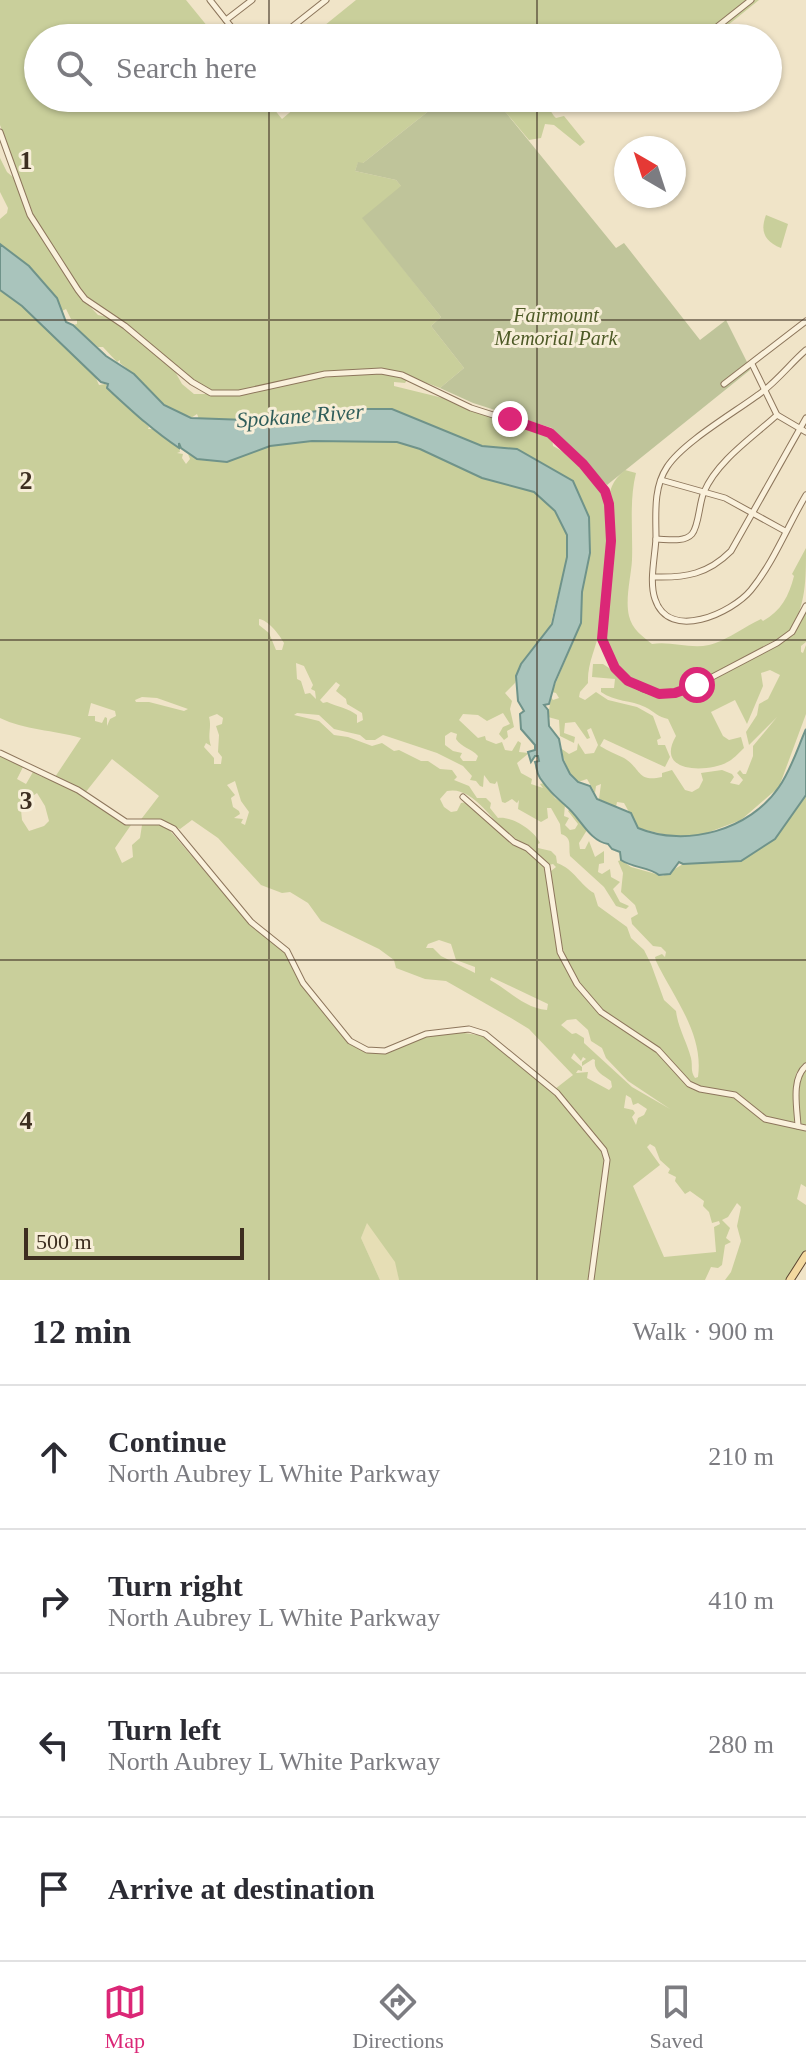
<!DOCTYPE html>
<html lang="en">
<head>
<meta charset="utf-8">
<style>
  :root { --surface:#fff; --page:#f2f2f3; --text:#2b2b33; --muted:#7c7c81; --line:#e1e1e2; --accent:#db2777 }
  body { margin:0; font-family:Georgia,serif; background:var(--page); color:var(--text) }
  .compass { position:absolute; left:614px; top:136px; width:72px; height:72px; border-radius:50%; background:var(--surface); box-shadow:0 2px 6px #0004; rotate:321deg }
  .scale { position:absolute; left:24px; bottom:20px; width:220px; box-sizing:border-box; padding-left:8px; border:4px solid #3d2e20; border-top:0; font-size:22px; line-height:28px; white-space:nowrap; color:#3d2e20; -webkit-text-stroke:6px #f7eed8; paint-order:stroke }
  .stop { position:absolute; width:24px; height:24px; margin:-18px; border:6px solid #db2777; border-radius:50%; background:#fff }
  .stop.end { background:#db2777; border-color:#fff; box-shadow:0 2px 8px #0008 }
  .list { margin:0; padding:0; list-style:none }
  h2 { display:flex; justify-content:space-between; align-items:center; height:104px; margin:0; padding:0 32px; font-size:34px }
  h2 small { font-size:26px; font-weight:400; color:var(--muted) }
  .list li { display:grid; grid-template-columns:52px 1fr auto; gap:24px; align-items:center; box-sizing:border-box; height:144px; padding:0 32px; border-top:2px solid var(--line) }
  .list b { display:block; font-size:30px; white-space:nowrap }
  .list p { margin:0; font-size:26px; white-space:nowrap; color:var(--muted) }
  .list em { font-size:26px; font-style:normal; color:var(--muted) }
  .icon { flex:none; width:44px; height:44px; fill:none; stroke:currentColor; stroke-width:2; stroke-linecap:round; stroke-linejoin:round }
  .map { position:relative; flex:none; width:806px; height:1280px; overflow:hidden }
  .search { position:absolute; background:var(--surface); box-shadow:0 2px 6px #0004; left:24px; right:24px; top:24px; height:88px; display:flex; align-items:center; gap:20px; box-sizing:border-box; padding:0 28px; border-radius:44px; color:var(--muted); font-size:30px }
  .sheet { height:680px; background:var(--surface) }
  nav { display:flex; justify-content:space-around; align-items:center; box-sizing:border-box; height:112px; border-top:2px solid var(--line); background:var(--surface); font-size:22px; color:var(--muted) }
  nav a { display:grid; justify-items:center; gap:4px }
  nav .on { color:var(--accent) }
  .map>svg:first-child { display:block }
  .farmland { fill:#e6deb5 }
  .green { fill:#c9cf9b; fill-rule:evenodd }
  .cemetery { fill:#bfc49a }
  .water { fill:#a9c4bc; stroke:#6f938a; stroke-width:2 }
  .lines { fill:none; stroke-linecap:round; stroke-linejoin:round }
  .minor-casing { stroke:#8d765c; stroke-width:7 }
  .major-casing { stroke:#5b4430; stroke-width:9 }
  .minor { stroke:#faf1dc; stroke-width:5 }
  .major { stroke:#f3d9a0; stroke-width:7 }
  .route { stroke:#db2777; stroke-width:10 }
  .grid { fill:none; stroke:#3d2e20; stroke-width:2; stroke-opacity:0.55 }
  .labels { text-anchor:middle; stroke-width:6; stroke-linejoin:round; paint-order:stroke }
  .park-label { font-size:20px; font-style:italic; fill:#4d5a26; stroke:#f7eed8 }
  .water-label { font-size:22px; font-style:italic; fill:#2f5d5a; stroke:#f7eed8 }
  .grid-label { font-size:26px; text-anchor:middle; font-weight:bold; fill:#3d2e20; stroke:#f7eed8; stroke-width:6; stroke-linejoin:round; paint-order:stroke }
</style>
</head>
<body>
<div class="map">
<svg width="806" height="1280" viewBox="0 0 806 1280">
  <rect width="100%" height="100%" fill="#f0e4c8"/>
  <polygon class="farmland" points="367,1222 396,1262 399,1280 380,1280 361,1238"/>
  <g class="green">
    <path d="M0,0H186L217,38H38V98H265L282,119L301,103L302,98H445L363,163H358L355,171L396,180L402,187L363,218L441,317L431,326L464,368L440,388C412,377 386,371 355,371C311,371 242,404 201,387L92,302L81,291L36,222L0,125Z"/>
    <polygon points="356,0 759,0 712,38 309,38"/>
    <path d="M514,98H543C549,104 550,113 556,118L564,116L585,142L580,146L554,125L545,124L541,138L529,140L502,108Z"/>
    <path d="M0,158L7,172L14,178L28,217L78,294L98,315L108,317L125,329L173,368L182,384L194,394H242L321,378L372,373L388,374L407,380L405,383L394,382V386L447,399L475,412L544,432L552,437L553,446C573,457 592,471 603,492C616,516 606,601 600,629C596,648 587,664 588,683L580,692L579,697L585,700L596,692L608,700L637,707L653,716L661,738L657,740L658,745H665L670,757L665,767L604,739L600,746C608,751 616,754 624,758C641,768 637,783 662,777V773L672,770L685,790L692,792L699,788L703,780L701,773L722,770L732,774L734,777L730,783L739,785L743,780L737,773L740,770L743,774H746L753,756V746L777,717L749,745L746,732L757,715L759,704L768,699L780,675L770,670L761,673L763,686L747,724L735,700L711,712L723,736L729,740L741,737L744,748C740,752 734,758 731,760C713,773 653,775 676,736L668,719C658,717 655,712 645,707C631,700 615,702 601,692V688H614L615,679L592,677L593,664H603L642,690L676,694L760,653L797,627L806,608V642L801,646V652L803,653L806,645V714L779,787L741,820L696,837L678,838L638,828L624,803L617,802L616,807L599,799L601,784L596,786L595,793L587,779L578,782L570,774L559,747L569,754L577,750L578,743L585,754L594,753L598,745L591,728L587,730L590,738L587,739L575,722L565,723L564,733L575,737L574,743L560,736L559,720L548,717L551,697L553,700L559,698L556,693L552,692L581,623L582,592L590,553L517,449L482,446L375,408L334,409L247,420L199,419L197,414L191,418L190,416C161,412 142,380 120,363V360L117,362L103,347H98L73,325L77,324V320L71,319L66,309L62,311C51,282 24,262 0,244V219L7,213L8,208L0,192Z"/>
    <path d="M766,215L788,224L781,248C764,241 760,231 766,215Z"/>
    <path d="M0,290L22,306L95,376L99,385L105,384L149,427L148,429H152L179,448L180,452L177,453L183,454L182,458L186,464L190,459L188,454L197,459L227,462L270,446L312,441L397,442L420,449L482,478L534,492L555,511L567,535V557L549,631L521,664L515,683L505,693L512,701L510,709L514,727L507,731L508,737L504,740L499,734L503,727L510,724L503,713L487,721L478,715L463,714L459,720L478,738L485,736L486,740L496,744L502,742L505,750L512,751L518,741L521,743L519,752L529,753L517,763L521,773L532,779L531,784L543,788L540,784L544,783L555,798L565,805L564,816L569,818L565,825L570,830L575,829L578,824L568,811L570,809L587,830L579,843L580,849H585L589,841L595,857L604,851V863L599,864L598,872L602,874L610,869L611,877L620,882L613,889L620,902L629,906L626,909L616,906L604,887L570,856C568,846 573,838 561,834L560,824L551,808H547L548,818L541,822L518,809L519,800L517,803L512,799L505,803L502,802L497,781L495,784L490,783L484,775L483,787L480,786L476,781L470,780L472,776L463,766L437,753L383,735L375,740H366L360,735L334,729L319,715L297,713L294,715L319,721L334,735L348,737L372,746L382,743L394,751L399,750L421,761H428L440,769L452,770L457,777L454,780L469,786L477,798H486L491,803L490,808L498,818C512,816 534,830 540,843L538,844V848L551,851L556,856L557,863C574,869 580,885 594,893L598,906L627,927L631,938L644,950L651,964L664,1000L676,1011C678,1028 687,1042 691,1058C693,1067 690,1070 695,1078L698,1077C704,1033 673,997 656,961L655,957L662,954L665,957L666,952L661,947L653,946L632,924L631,918L638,914L635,905L621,892L623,873L618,861L621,860L631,867L663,876L683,864L741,861L775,839L806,795V1063L796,1073L795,1121L792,1124C758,1120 759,1105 734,1093C720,1087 705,1091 692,1085C676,1077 668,1056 654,1045C636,1031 614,1022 598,1007C558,971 557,921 551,871L556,867L553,864L549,865C536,850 527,849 513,838C494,825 474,785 447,791L440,799L444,807L451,812L457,811L461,803L467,802L513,842L527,849L545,865L558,954L576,986L592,1006L651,1047L688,1085L733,1097L763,1120L806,1129V1187L801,1184L797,1199L806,1205V1250L786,1280H725L731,1272L741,1241L737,1226L741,1207L737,1203L728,1217L722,1220L730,1228L726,1238L731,1242L725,1245L722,1265L718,1268L711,1267L705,1280H593L609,1159L605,1149L555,1089L573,1075L529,1029L511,1018L446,981L425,979L396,968L394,960L379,949L321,921L308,903L290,892L282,893L261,885L218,838L192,820L180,829L160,820L139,822L159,796L112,759L85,793L55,777L81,738C54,730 24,730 0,718ZM259,619C268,620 279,634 284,643L282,650H276L269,633L259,625ZM296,663L304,666L313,685L311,689L315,691L316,699L310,693L305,694L301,681L297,679ZM336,682L340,685L336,691L346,699L347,704L362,713L363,720L357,723V715C348,708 338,707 327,702L323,703L320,700ZM142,697L157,698L188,709L184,711L149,702H136L135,700ZM91,703L115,711L116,716L110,719L107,726V718L105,717L102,723L95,721V716H88ZM217,714L223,718L222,724L216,726L219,735L218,752L222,757L221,764H214V758L204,747L206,743L211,746C207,735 212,728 209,717ZM451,732L457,734L456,739C462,748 471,748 478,756L476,761H463L460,757L462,753L453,751L445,745V736ZM235,781L241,801L249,812L245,825L241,823L243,819L234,818L240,814L239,811L233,807L231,798L235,795L227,785ZM439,940L451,944L456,960L475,967V973L441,956L433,948H426L428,944ZM491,977L548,1004L547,1010C524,1008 509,990 490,980ZM576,1019L588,1030L591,1041L602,1048L606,1058L628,1081L670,1109L632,1087L584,1043V1038L576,1033L572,1034L561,1025L567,1020ZM574,1053L581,1061L583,1057L586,1059L582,1062V1066L593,1059L595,1060C593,1071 603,1075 611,1081L612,1087L609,1090L587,1078L588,1072L576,1073L578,1070L582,1071V1067L571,1058ZM626,1095L631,1098L633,1105L638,1103L647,1109L644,1115L638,1118L636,1125L632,1117L635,1113L633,1110L624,1108ZM650,1144L655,1147L660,1160L670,1169L668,1173L676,1177L675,1181L685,1194L690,1191L704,1201L703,1206L709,1212L712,1223L719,1221L720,1224L714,1227L716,1252L664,1257L633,1186L660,1165L647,1147Z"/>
    <path d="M625,470L636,473C629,501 633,531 632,560C631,577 625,599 629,616C632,629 642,636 652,644C671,641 690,649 709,645C724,642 746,626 761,619L763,621C781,611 789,596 794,576L792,574L806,548C806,581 806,604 790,632L689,687C651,699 612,680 604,639C601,622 611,572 612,551C615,521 596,493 625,470Z"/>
    <path d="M0,756L23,767L17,779L26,784L33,772C43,779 53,779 63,784C88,795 106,817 131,825L115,848L122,863L133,857L132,845L140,838L142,825L159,823L166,826L249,923L270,937L285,953L301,984L349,1042L366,1052L385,1054L428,1036L458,1032L484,1036L553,1092L602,1152L605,1161L589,1280H399L395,1262L367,1223L361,1238L380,1280H0ZM37,793L45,806L49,821L44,826L29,831L22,820L21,810L28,808V799Z"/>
    <polygon points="806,1068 806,1126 799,1122 799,1082"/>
  </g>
  <polygon class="cemetery" points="445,98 514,98 503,109 616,248 624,243 700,340 726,320 748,364 750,370 607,485 552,428 473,403 440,388 464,368 431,326 441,317 362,218 401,186 396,180 355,171 358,162 363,163"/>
  <path class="water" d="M0,244L29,266L57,298L66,322L73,325L106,356L134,374L164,405L191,418L247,420L334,409H392L482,446L517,449L573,481L589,517L590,553L582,592L581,623L555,682L549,704L544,705L548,710L549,726L559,739L563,760L570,774L578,782L590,786L597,799L631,813L638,828C686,848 750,830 779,787C791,770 798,747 806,729V795L775,839L741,861L683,864L679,862L670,874L659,875C649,867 633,868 621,860L620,852L612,849L608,844C589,841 580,817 566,806C555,796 549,791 540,778C536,772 537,767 535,762L539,761L538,756H535L531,762L528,752L535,750V745L521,729L520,714L524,711L518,701L516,676L521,664L552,624L567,557V535L555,511L534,492L482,478L420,449L397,442L312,441L270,446L227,462L197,459L181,448L179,443V448C152,430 132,411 107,388L108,384L101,382L22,306L0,290Z"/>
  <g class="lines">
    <defs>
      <g id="minor">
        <polyline points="210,0 240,38"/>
        <polyline points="226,20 252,0"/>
        <polyline points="278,38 326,0"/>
        <polyline points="703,38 751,0"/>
        <polyline points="0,132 30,215 78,290 85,299 125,326 192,382 211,393 239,393 325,374 381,371 402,375 471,408 550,433 583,464 605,491 609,504 611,541 602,639 615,668 628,681 643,689 659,694 675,693 697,685 777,643 792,632 806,606"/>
        <path d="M806,350C791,363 778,380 762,392C737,411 683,442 667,467C653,488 656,515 656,538C655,557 649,582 655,599C669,642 732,613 751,590C774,562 788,525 806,495"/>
        <polyline points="752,364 777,415 806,432"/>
        <polyline points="724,384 806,321"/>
        <polyline points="661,480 725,498 785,531"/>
        <path d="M656,539C666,539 684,543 692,534C699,526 699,503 704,492C717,461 753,437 777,415"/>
        <path d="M654,577C686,578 708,574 731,551L806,418"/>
        <polyline points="0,753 78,790 126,822 160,822 174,829 251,922 287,951 303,983 350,1041 367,1050 385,1051 426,1034 469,1029 485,1034 557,1093 604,1150 607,1160 591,1280"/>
        <polyline points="463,797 514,842 527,848 547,866 560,952 577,984 601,1012 658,1050 689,1084 700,1089 735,1095 765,1119 806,1128"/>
        <path d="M798,1126C797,1107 791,1079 806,1066"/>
      </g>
      <polyline id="major" points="790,1280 806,1255"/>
    </defs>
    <use href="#minor" class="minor-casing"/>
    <use href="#major" class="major-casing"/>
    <use href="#minor" class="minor"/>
    <use href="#major" class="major"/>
  </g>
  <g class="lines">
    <polyline class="route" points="510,419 550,433 583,464 605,491 609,504 611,541 602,639 615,668 628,681 659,694 675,693 697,685"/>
  </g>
  <path class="grid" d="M269,0V38M537,0V38M269,98V1280M537,98V1280M0,320H806M0,640H806M0,960H806"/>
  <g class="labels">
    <g class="park-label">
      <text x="556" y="322">Fairmount<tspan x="556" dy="23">Memorial Park</tspan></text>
    </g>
    <g class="water-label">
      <text transform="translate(300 415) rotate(-4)" y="8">Spokane River</text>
    </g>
  </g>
  <g class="grid-label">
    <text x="26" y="169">1</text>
    <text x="26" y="489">2</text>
    <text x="26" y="809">3</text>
    <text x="26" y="1129">4</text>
  </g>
</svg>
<svg class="compass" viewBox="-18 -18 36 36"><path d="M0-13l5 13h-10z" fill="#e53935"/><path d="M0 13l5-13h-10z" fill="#7c7c81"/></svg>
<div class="scale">500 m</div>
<div class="stop" style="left:697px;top:685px"></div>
<div class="stop end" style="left:510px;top:419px"></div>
<div class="search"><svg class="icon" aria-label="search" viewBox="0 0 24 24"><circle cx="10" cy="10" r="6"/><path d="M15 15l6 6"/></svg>Search here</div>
</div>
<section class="sheet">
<h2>12 min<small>Walk · 900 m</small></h2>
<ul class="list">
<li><svg class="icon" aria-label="ahead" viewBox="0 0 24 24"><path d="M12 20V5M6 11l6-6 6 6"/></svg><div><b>Continue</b><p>North Aubrey L White Parkway</p></div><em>210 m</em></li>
<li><svg class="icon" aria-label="right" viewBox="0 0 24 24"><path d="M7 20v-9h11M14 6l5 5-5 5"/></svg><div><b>Turn right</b><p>North Aubrey L White Parkway</p></div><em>410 m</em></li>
<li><svg class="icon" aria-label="left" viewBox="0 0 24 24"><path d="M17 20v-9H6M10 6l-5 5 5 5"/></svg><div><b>Turn left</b><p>North Aubrey L White Parkway</p></div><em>280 m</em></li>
<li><svg class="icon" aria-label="arrive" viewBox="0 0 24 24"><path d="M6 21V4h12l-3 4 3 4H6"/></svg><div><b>Arrive at destination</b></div></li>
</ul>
</section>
<nav>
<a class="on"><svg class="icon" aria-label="map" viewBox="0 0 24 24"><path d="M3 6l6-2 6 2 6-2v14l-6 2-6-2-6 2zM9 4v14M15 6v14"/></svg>Map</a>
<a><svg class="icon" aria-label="directions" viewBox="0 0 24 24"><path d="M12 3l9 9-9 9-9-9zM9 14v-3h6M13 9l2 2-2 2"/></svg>Directions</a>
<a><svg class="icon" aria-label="saved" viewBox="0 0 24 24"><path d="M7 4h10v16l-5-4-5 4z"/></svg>Saved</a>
</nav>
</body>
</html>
